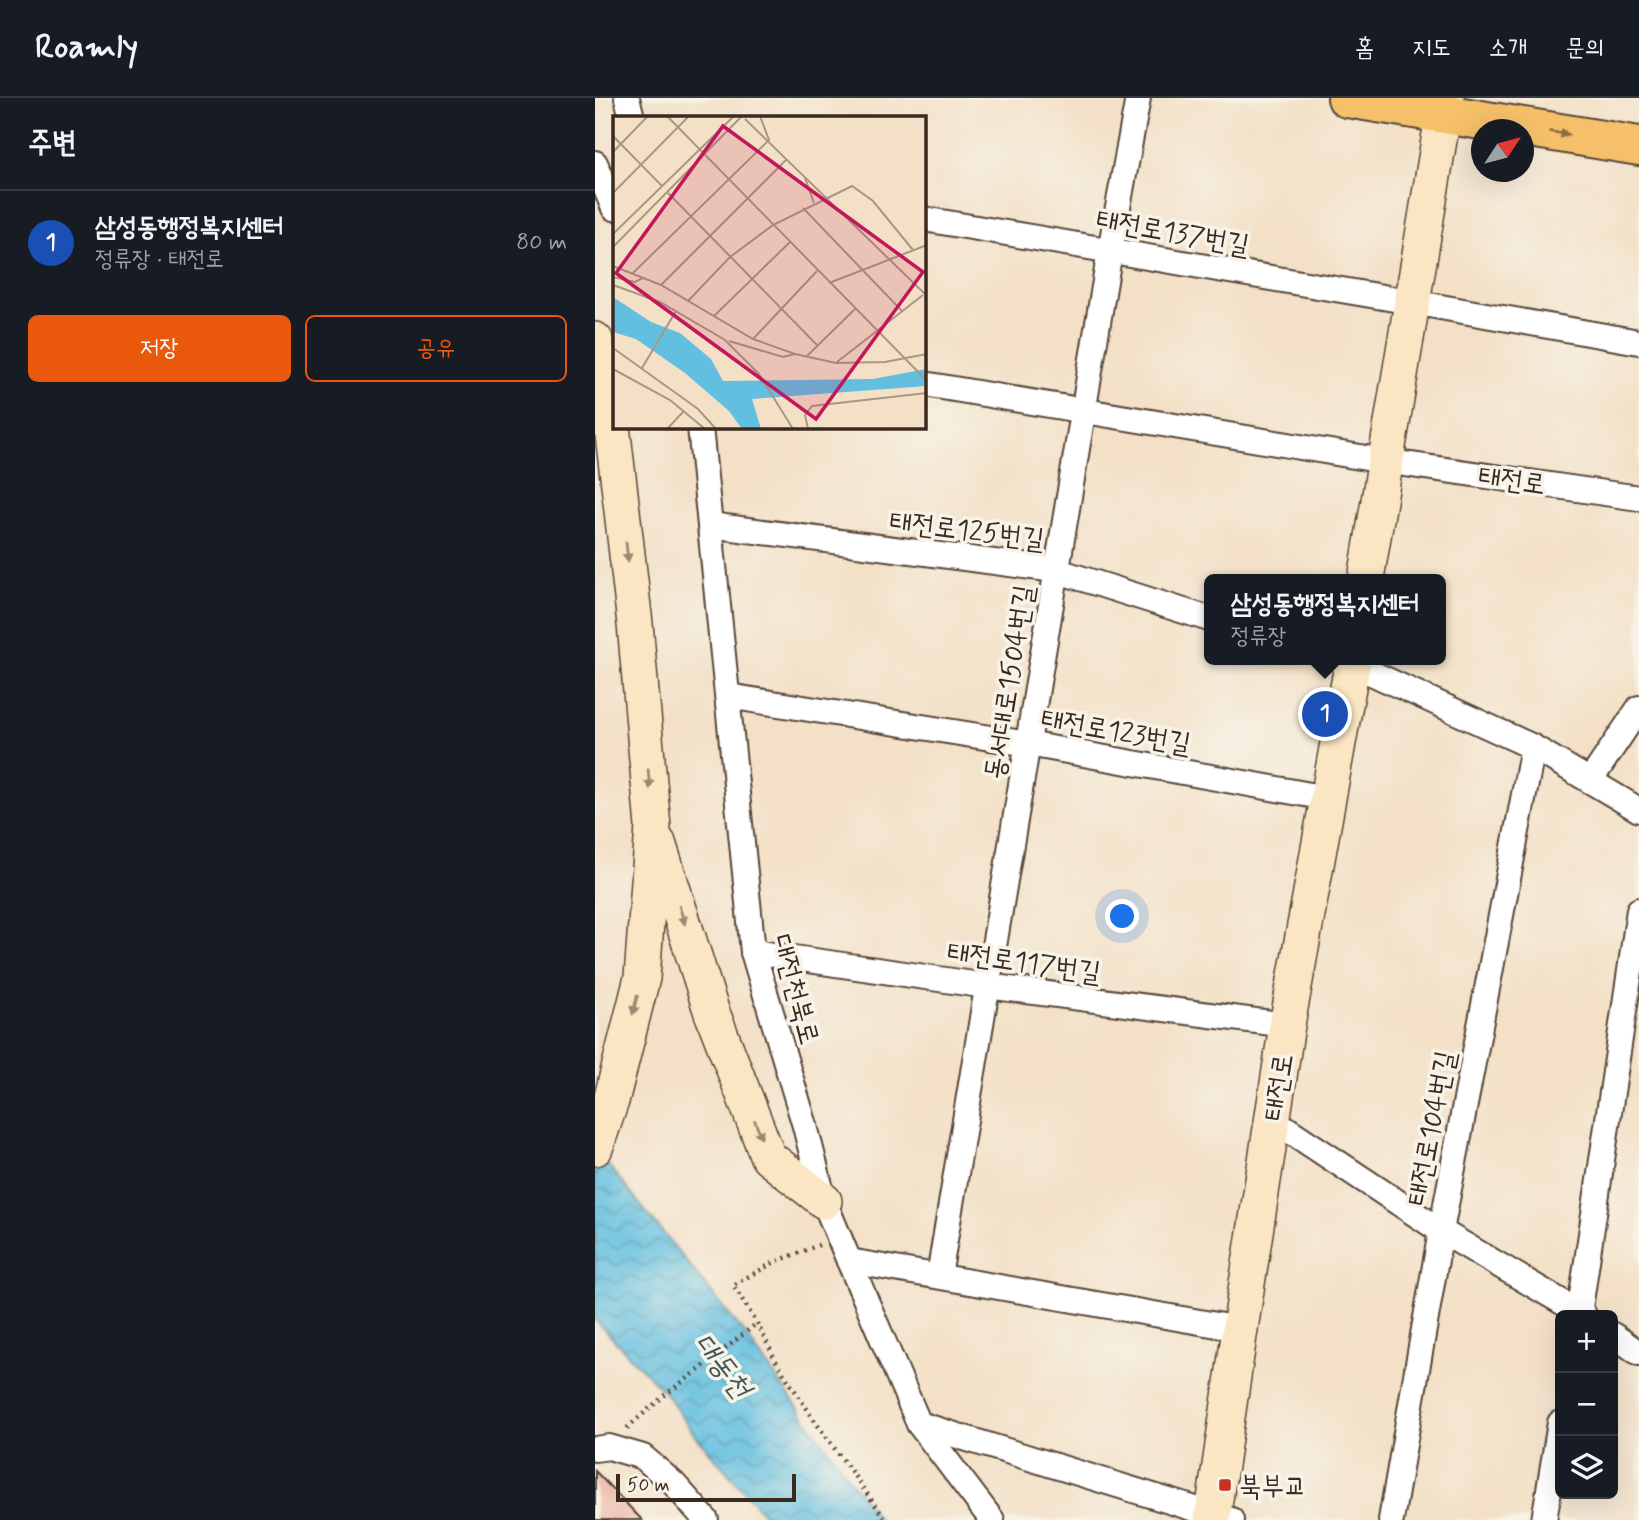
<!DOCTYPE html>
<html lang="ko">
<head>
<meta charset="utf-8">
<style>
  :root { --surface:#171b24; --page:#20242c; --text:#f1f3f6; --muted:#9ea1a6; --line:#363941; --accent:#ea580c }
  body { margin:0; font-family:Mynerve,"Poor Story",sans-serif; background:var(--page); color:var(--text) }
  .controls { position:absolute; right:21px; bottom:21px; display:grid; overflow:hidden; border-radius:10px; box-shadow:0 7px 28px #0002 }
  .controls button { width:63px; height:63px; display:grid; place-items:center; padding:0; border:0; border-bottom:2px solid var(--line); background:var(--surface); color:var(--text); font:35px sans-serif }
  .compass { position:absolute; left:876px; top:21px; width:63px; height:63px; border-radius:50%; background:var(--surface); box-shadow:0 7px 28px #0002; rotate:54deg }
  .scale { position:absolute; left:21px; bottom:18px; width:180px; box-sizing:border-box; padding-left:7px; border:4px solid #3b2a1e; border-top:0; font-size:19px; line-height:24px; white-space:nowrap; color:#3b2a1e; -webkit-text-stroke:5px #f7f3e8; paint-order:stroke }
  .you { position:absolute; left:528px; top:819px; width:24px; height:24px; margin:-18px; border:5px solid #fff; border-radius:50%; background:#1a73e8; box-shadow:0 0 0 10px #1a73e833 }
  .badge { display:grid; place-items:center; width:46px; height:46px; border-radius:50%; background:var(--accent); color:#fff; font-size:23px; font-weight:700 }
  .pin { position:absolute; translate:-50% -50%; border:4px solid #fff; box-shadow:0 2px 7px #0006 }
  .popup { position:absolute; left:609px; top:476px; width:242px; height:91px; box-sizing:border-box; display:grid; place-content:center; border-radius:10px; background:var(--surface); filter:drop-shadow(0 2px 5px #0005); font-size:23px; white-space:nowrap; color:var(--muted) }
  .popup b { font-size:26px; color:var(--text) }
  .popup::after { content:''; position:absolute; left:50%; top:100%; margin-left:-14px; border:14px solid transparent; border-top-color:var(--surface) }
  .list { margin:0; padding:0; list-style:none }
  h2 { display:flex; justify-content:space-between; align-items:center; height:91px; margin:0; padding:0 28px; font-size:30px }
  h2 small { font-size:23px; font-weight:400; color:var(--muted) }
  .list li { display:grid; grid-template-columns:46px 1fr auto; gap:21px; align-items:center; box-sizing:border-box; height:105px; padding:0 28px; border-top:2px solid var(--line) }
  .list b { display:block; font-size:26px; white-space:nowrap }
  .list p { margin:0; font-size:23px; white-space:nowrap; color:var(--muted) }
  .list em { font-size:23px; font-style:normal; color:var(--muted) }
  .actions { display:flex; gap:14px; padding:21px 28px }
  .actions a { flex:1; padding:16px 0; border:2px solid var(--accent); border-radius:10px; text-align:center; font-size:24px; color:var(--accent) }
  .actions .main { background:var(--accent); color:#fff }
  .icon { flex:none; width:38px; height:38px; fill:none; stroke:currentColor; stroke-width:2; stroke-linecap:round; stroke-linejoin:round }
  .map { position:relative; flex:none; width:1044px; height:1422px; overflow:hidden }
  header { display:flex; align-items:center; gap:42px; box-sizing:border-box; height:98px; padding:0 35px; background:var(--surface); border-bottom:2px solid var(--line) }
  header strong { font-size:33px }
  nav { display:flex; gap:38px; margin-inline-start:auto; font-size:24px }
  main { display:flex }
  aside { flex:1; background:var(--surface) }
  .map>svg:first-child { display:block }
  .water { fill:url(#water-waves); stroke:#4e747f; stroke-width:2 }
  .building { fill:#e69884 }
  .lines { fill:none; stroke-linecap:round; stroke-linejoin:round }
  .street-casing { stroke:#574537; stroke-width:28 }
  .secondary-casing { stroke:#574537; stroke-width:38 }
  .primary-casing { stroke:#574537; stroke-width:42 }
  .path { stroke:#574537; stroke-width:4.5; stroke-dasharray:2 5; stroke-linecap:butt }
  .street { stroke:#fff; stroke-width:24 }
  .secondary { stroke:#fbe6c4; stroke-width:35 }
  .primary { stroke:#f6c06b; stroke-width:38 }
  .oneway { fill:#8f6e41 }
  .oneway2 { fill:#9b8871 }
  .poi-dot { fill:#c8321e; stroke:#f7f3e8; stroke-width:2.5 }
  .labels { text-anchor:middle; stroke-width:7; stroke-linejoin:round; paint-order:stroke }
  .street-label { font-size:28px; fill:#3b2a1e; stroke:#f7f3e8 }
  .poi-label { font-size:28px; fill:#3b2a1e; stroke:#f7f3e8; text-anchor:start }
  .water-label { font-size:30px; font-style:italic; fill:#475758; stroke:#f7f3e8 }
  .inset-road { fill:none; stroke:#a99783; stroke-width:2 }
  .view { fill:#c2185b; fill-opacity:0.15; stroke:#c2185b; stroke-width:3.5 }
  .inset-edge { fill:none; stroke:#3b2a1e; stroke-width:3.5 }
</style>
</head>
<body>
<header>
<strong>Roamly</strong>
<nav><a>홈</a><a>지도</a><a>소개</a><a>문의</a></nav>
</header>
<main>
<aside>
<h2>주변<small></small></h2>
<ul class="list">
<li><span class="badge" style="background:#1a4fb4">1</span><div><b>삼성동행정복지센터</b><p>정류장 · 태전로</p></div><em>80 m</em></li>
</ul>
<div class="actions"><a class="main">저장</a><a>공유</a></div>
</aside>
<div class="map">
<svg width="1044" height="1422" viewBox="0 0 1044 1422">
  <defs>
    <pattern id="water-waves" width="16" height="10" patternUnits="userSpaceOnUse" patternTransform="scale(1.75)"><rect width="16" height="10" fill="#62bfe0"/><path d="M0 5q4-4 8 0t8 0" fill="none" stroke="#529bb5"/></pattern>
  </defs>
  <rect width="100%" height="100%" fill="#f7f3e8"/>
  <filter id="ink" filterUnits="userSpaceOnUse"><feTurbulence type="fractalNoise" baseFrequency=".0143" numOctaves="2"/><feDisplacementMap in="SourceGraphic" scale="14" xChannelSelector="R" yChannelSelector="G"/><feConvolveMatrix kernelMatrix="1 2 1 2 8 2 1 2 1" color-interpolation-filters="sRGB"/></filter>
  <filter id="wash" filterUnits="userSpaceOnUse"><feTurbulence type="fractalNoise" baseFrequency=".00686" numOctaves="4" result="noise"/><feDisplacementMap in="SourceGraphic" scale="28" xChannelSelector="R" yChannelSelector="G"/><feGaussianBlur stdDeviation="1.57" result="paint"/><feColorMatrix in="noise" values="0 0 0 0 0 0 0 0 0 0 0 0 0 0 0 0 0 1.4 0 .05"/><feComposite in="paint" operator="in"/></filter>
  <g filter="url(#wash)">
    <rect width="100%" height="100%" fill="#f3e0c6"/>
    <polygon class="water" points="0,1051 149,1235 284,1422 174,1422 99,1336 71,1296 0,1222"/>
    <g id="blocks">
      <polygon class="building" points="0,1373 47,1422 0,1422"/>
    </g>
  </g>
  <g filter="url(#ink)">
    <use href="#blocks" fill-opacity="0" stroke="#574537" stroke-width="2"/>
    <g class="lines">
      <defs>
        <g id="street">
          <polyline points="32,0 37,19"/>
          <polyline points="0,65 19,110"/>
          <polyline points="329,121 817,204 1044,244"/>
          <polyline points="329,286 789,363 1044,400"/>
          <polyline points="105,329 158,854 210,1028 229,1103 254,1163 324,1326 397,1422"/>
          <polyline points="115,427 460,472 614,521"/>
          <polyline points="745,562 757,566 938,649 1044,712"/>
          <polyline points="133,598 433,646 732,700"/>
          <polyline points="995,683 1044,610"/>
          <polyline points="158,854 392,888 692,927"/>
          <polyline points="677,1021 846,1133 989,1217"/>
          <polyline points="254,1163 645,1231"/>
          <polyline points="344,1178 515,153 543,0"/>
          <polyline points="984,1217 1044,812"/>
          <polyline points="1018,1237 1044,1255"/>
          <polyline points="324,1326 636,1422"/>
          <polyline points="0,1351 14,1349 48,1359 79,1386 111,1422"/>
          <polyline points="796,1422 846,1133 938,649"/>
          <polyline points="949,1422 965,1325"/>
        </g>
        <g id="secondary">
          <polyline points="0,242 14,303 26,404 40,526 58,729 47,880 16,1003 0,1050"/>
          <polyline points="771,481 851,0"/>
          <polyline points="63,745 116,912 173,1059 229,1103"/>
          <polyline points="617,1422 645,1231 692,927 758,562"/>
        </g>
        <polyline id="primary" points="752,0 1044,48"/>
      </defs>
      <use href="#street" class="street-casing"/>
      <use href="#secondary" class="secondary-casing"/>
      <use href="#primary" class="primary-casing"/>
      <g class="path">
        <polyline points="224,1147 180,1164 138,1187 162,1225 183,1267 222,1326 291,1422"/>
        <polyline points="32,1330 71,1296 104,1272 162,1225"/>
      </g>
      <use href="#street" class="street"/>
      <use href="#secondary" class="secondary"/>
      <use href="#primary" class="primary"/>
    </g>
    <defs><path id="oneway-solid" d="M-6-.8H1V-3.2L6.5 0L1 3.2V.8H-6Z" transform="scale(1.75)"/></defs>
    <use class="oneway" href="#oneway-solid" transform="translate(964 35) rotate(9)"/>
    <g class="oneway2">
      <use href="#oneway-solid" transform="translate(32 454) rotate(84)"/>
      <use href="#oneway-solid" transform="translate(54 681) rotate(85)"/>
      <use href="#oneway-solid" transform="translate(87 817) rotate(73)"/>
      <use href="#oneway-solid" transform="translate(40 907) rotate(104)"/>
      <use href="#oneway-solid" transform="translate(163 1031) rotate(69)"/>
    </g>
  </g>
  <rect class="poi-dot" x="623" y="1380" width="14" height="14" rx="3.5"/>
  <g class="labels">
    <g class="street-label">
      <text transform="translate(578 133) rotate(10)" y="10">태전로137번길</text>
      <text transform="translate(917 381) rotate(8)" y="10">태전로</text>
      <text transform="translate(372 431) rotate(7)" y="10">태전로125번길</text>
      <text transform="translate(413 584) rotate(-81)" y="10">동서대로1504번길</text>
      <text transform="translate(521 632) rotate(10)" y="10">태전로123번길</text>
      <text transform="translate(429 863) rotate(8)" y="10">태전로117번길</text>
      <text transform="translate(202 891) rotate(75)" y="10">대전천북로</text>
      <text transform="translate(682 989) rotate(-81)" y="10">태전로</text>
      <text transform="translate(835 1030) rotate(-79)" y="10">태전로104번길</text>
    </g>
    <g class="poi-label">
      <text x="644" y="1397">북부교</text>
    </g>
    <g class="water-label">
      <text transform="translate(128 1267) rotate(52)" y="10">대동천</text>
    </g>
  </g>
  <g transform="translate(18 18)">
    <rect width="313" height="313" fill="#f3e0c6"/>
    <path d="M0,181L38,206L67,217L98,243L110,265L260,263L313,253V270L139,283L148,313H129L116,295L72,257L23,223L0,216Z" fill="#62bfe0"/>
    <path class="inset-road" d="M54,0L314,265M132,3L314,180M0,20L49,70M0,36L35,0M192,62L201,87M0,77L76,0M55,77L204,229M190,92L289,195M0,118L121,0M0,131L129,0M0,150L48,169L140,223L182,238L223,247L272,246L314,238M19,158L156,24L147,0M0,161L22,166L30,162M216,167L314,129M0,169L47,186L112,224L146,258L180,313M48,169L174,43M75,185L117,141L160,109L239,70L260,85L300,134M101,200L177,126M140,223L204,155M116,225L170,241L182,238M0,232L85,293L103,313M193,241L242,193M224,246L310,179M29,252L63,195M0,253L57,284L92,313M54,313L71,295M195,313L192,299L199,290L314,277"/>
    <path class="view" d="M110,10L310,156L203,303L3,157Z"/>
    <rect width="313" height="313" class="inset-edge"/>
  </g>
</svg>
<div class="controls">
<button>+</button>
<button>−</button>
<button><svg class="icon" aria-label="layers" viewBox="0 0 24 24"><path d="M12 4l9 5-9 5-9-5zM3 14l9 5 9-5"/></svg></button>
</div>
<svg class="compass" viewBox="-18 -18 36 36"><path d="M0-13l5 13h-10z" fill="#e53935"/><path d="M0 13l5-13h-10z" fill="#9ea1a6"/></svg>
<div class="scale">50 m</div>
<div class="you"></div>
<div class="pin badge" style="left:730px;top:616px;background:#1a4fb4">1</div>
<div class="popup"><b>삼성동행정복지센터</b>정류장</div>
</div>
</main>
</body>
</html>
